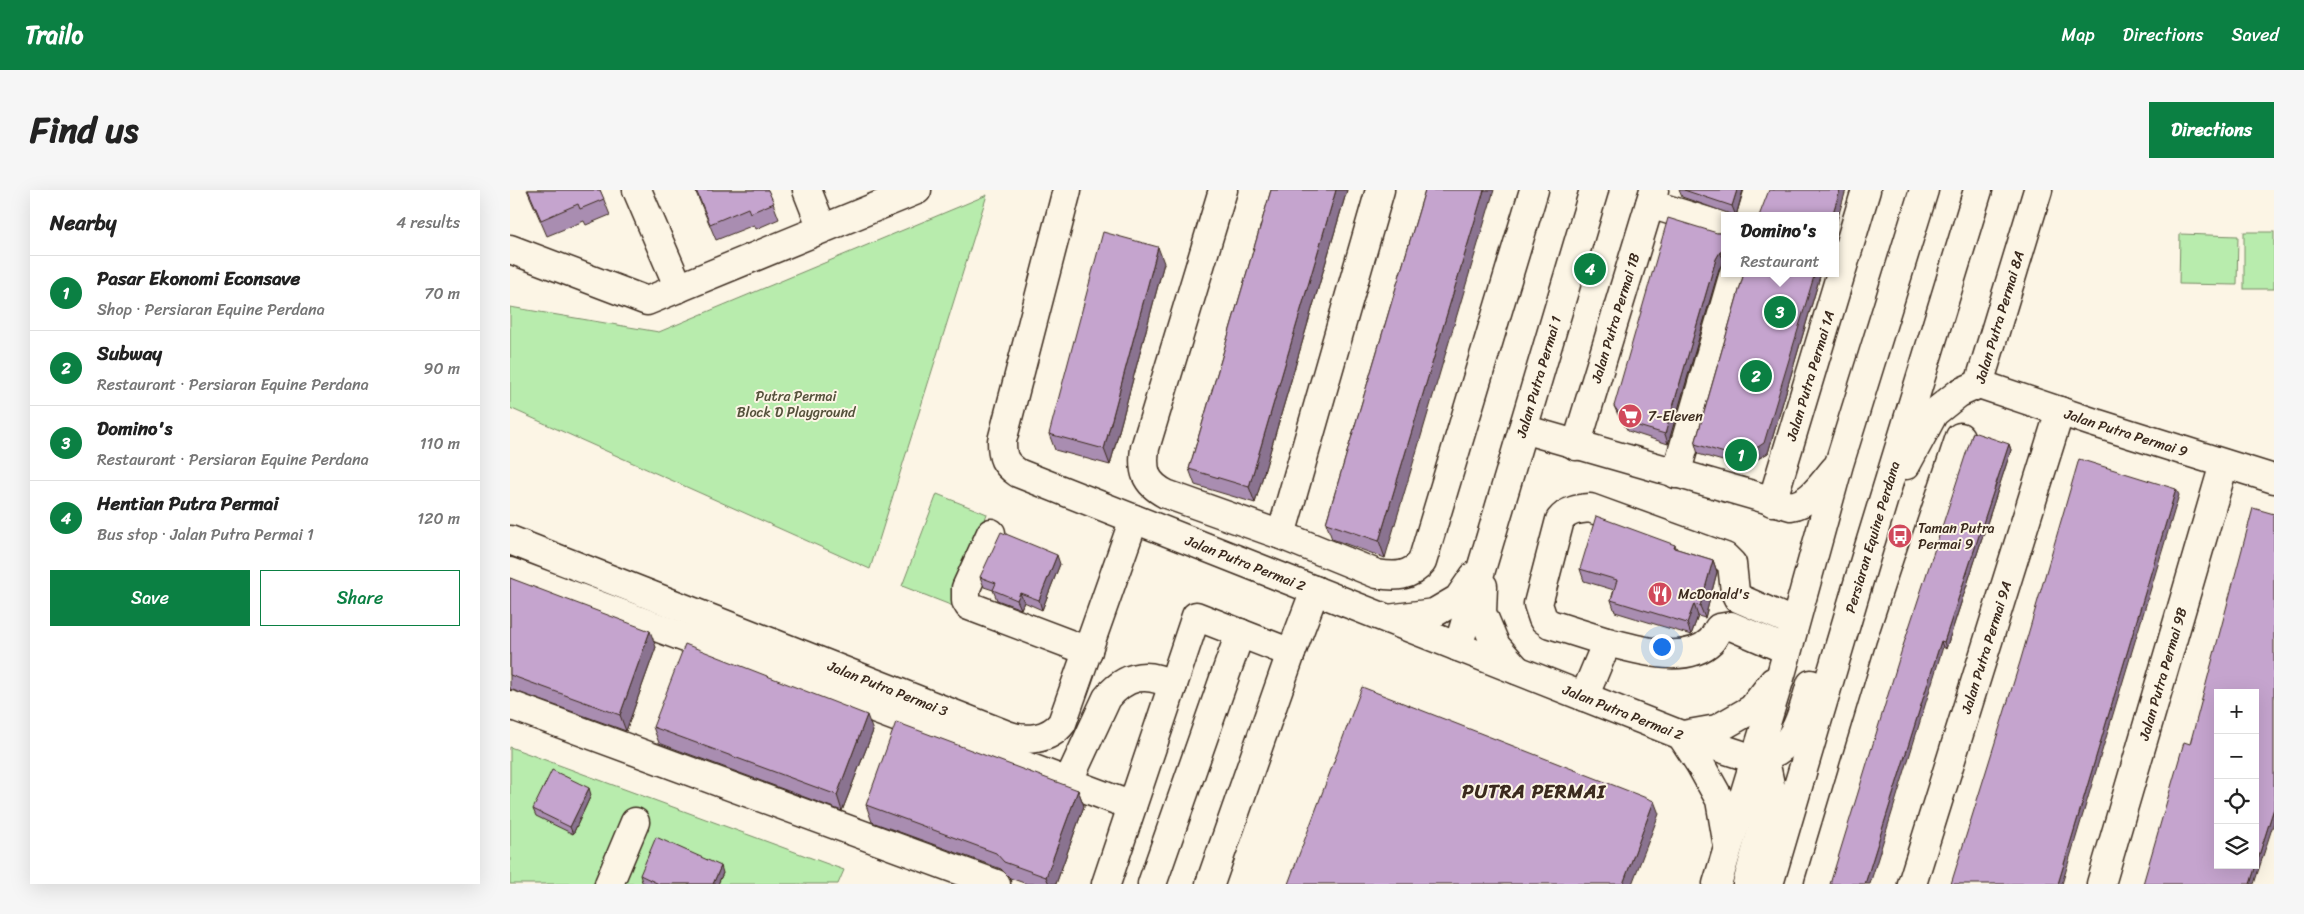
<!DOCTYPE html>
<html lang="en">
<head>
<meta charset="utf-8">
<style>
  :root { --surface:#fff; --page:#f6f6f6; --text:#222; --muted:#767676; --line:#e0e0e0; --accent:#0b8043 }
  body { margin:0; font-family:Sriracha,sans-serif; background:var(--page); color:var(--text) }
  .controls { position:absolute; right:15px; bottom:15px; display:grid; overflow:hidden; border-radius:0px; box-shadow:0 5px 20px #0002 }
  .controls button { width:45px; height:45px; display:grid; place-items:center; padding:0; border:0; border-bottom:1px solid var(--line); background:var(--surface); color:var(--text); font:25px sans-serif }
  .you { position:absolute; left:1151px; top:456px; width:18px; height:18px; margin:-12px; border:4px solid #fff; border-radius:50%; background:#1a73e8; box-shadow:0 0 0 8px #1a73e833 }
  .badge { display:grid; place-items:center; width:32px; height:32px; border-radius:50%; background:var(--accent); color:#fff; font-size:16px; font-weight:700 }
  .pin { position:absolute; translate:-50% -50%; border:2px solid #fff; box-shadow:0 1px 5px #0006 }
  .popup { position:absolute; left:1211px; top:22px; width:118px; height:65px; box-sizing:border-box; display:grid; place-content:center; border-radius:0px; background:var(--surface); filter:drop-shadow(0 1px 4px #0005); font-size:16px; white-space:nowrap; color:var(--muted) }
  .popup b { font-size:19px; color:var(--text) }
  .popup::after { content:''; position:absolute; left:50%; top:100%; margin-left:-10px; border:10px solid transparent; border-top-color:var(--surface) }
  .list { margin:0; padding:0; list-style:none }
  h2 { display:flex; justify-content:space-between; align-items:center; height:65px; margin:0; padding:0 20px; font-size:21px }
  h2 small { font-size:16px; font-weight:400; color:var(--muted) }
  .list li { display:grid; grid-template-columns:32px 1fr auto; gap:15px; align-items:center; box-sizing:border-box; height:75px; padding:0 20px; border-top:1px solid var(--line) }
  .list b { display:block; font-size:19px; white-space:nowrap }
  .list p { margin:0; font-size:16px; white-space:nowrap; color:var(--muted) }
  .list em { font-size:16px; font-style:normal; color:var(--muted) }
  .actions { display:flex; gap:10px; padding:15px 20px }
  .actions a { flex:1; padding:11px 0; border:1px solid var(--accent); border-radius:0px; text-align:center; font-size:18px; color:var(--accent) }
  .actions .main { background:var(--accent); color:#fff }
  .icon { flex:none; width:28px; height:28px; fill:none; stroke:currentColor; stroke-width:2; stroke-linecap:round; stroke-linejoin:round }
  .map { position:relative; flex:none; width:1764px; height:694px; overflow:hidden; border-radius:0px }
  header { display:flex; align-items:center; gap:30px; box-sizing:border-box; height:70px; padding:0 25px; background:var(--accent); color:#fff }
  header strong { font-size:24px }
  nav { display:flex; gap:28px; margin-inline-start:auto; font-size:18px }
  .intro { display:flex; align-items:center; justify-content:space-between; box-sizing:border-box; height:120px; padding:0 30px }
  h1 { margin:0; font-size:35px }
  .button { padding:12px 22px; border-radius:0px; background:var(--accent); color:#fff; font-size:18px; font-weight:700 }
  main { display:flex; gap:30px; padding:0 30px }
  aside { flex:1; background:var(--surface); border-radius:0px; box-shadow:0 5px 20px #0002 }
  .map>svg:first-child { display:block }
  .green { fill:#b8ecad; stroke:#7a8b66 }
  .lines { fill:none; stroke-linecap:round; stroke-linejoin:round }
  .minor-casing { stroke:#3b2a1e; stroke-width:31 }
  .minor { stroke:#fcf5e5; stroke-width:28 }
  .wall { fill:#a98db1; stroke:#3b2a1e }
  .shaded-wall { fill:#8a7390; stroke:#3b2a1e }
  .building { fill:#c5a4ce; stroke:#3b2a1e; fill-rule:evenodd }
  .labels { text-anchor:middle; stroke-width:4; stroke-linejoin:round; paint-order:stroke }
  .street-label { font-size:14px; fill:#3b2a1e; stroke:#fcf5e5 }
  .park-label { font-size:14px; fill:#54513b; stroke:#fcf5e5 }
  .poi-label { font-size:14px; fill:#3b2a1e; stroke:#fcf5e5; text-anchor:start }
  .district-label { font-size:19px; font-weight:bold; letter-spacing:1px; fill:#3b2a1e; stroke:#fcf5e5 }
</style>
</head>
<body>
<header>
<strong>Trailo</strong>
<nav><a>Map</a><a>Directions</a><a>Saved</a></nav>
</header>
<div class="intro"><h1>Find us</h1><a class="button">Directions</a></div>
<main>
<aside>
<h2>Nearby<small>4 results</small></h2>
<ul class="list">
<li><span class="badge">1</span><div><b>Pasar Ekonomi Econsave</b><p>Shop · Persiaran Equine Perdana</p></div><em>70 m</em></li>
<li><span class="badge">2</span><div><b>Subway</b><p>Restaurant · Persiaran Equine Perdana</p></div><em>90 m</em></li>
<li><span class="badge">3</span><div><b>Domino's</b><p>Restaurant · Persiaran Equine Perdana</p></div><em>110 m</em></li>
<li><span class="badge">4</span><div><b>Hentian Putra Permai</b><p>Bus stop · Jalan Putra Permai 1</p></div><em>120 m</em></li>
</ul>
<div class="actions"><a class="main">Save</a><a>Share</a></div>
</aside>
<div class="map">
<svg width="1764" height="694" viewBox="0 0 1764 694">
  <rect width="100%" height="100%" fill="#fcf5e5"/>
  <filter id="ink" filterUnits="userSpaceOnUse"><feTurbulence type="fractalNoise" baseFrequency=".02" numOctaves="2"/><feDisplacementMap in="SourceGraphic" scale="10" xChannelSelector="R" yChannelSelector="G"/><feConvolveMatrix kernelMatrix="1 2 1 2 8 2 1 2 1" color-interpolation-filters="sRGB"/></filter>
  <g filter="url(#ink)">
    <g class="green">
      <polygon points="477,5 360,379 0,218 0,117 149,142"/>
      <rect x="1734" y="42" width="30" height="57"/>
      <polygon points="1670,44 1728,46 1727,95 1669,94"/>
      <polygon points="427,304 477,324 443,416 392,396"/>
      <polygon points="0,557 334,680 328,694 0,694"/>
    </g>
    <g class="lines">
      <defs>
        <g id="minor">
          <polyline points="127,0 169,98"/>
          <polyline points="297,0 312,38"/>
          <path id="s1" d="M557,0L492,251C492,268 494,273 508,283L1171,545L1244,569L1257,580L1262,604L1237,694"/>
          <path d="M713,0L635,258C632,281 635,293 656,304L771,345L867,384C885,387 900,387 912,372L1024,0"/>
          <polyline points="1140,14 1215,37"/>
          <polyline points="1241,26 1249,0"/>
          <polyline points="0,59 137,111 407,0"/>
          <path id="s2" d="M1469,194L1582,232L1764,289"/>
          <path id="s3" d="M1469,194L1528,0"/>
          <path d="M1013,239L1281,316C1301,313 1312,294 1325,279"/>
          <path id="s4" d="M1066,256L1144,0"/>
          <polyline points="1396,275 1424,223 1449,203 1469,194"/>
          <polyline points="1166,284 1224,83"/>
          <path id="s5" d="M1262,312L1356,0"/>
          <polyline points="481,343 456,398 456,411 459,416 578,461"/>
          <polyline points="771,345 870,0"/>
          <path id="s6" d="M0,350L497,545C515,552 539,550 552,533L624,329"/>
          <polyline points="0,382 622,616"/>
          <polyline points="973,396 972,423 986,456 1007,480"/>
          <polyline points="878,429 924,423 948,409 964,386"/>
          <path d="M1097,452C1128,459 1175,476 1201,451C1204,448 1206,442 1209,438L1221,436L1277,460"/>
          <path id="s7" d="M948,457L1084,0"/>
          <path d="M1074,507L1097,452L1040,434L1033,429L1028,414L1050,330C1058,320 1068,319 1080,318L1215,367L1222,374L1225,402L1228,408L1283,432"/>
          <polyline points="0,515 486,694"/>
          <polyline points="1171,545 1190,574 1210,610 1217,651"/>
          <polyline points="1173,545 1207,539 1242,519 1263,492"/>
          <path d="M1244,569C1251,566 1260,565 1267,561C1288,548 1294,516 1301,494"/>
          <path d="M558,592L597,508C616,485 636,481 663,495"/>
          <polyline points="99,694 125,632"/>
          <polyline points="596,694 686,426 781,463"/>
          <polyline points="642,694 730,443"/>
          <polyline points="700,694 781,463 805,400"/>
          <polyline points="1207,694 1272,481 1329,274 1414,0"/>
          <path id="s8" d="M1259,694L1355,370L1468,0"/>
          <polyline points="1309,694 1380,458 1450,247"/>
          <path id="s9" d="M1402,694L1550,221"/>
          <path id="s10" d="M1591,694L1714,274"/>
        </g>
      </defs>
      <use href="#minor" class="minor-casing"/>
      <use href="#minor" class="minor"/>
    </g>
    <g class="wall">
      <polygon points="17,0 90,0 100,25 76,35 74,31 37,46"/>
      <polygon points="185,0 258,0 269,29 246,39 244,35 206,50"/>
      <polygon points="761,0 837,0 745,313 685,295 679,279"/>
      <polygon points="915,0 875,368 822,349 816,333"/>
      <polygon points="1169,0 1233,0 1226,26 1172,7"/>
      <polygon points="1207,43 1215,43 1215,71 1214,71 1209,79 1158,254 1118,241 1108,225 1104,216"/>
      <polygon points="654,73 600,275 545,260 539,244"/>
      <polygon points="1234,83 1311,83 1258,263 1234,277 1188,264 1185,254"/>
      <polygon points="1499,254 1501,260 1436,459 1433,457 1393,456"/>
      <polygon points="1165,355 1167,359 1203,370 1207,382 1195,428 1188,426 1181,445 1105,422 1101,410 1104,400 1074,391 1070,379"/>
      <polygon points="550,374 532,420 514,412 511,419 487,410 483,400 474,397 470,387"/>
      <polygon points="0,388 146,457 116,541 0,499"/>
      <polygon points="143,537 363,541 332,621 149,553"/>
      <polygon points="568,600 574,616 546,694 517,694 500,688 491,679 362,632 356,615"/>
      <polygon points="81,605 63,644 26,626 23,619"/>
      <polygon points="213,683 208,694 137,694 132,692 130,685"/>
    </g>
    <g class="shaded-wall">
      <polygon points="826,0 837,0 745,313 739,297"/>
      <polygon points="974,0 984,0 875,368 869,351"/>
      <polygon points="1227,0 1233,0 1226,26 1222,16"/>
      <polygon points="1330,0 1336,0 1325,37 1325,26 1322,26"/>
      <polygon points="648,57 654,73 600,275 594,259"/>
      <polygon points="1210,62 1214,71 1209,79 1158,254 1155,244 1206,69"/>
      <polygon points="1305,83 1311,83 1258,263 1234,277 1231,268"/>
      <polygon points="1499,254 1501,260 1436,459 1434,452"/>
      <polygon points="1666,299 1669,305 1552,694 1548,694"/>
      <polygon points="547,365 550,374 532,420 529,410"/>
      <polygon points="1203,370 1207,382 1195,428 1190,416"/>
      <polygon points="510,403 514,412 511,419 507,410"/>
      <polygon points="1184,414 1188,426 1181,445 1177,433"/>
      <polygon points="140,441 146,457 116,541 110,525"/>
      <polygon points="1431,451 1433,457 1360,694 1355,694"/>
      <polygon points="357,525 363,541 332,621 327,605"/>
      <polygon points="79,598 81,605 63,644 60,637"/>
      <polygon points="568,600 574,616 546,694 539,694 536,687"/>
      <polygon points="1144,611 1149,624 1122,694 1113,694"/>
      <polygon points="1764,618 1764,632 1744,694 1740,694"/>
      <polygon points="211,676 213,683 208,694 203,694"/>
    </g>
    <g class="building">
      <polygon points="18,0 90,0 94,9 70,19 68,14 31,30"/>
      <polygon points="186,0 258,0 264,13 240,23 238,18 200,34"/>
      <polygon points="761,0 826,0 739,297 679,279"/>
      <polygon points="915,0 974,0 869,351 816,333"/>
      <polygon points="1174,0 1227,0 1222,16"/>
      <polygon points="1259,0 1330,0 1322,26 1249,26"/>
      <polygon points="1158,28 1207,43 1215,43 1215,60 1210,62 1206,69 1155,244 1115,232 1104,216"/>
      <polygon points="593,42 648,57 594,259 539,244"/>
      <polygon points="1234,83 1305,83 1254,253 1231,268 1185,254"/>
      <polygon points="1463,242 1499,254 1434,452 1431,451 1355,694 1320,694 1393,456"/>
      <polygon points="1569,269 1666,299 1548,694 1441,694 1510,472"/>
      <path d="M1743,318L1764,324V618L1740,694H1633L1674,552L1680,554ZM1708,503H1745V675H1708Z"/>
      <polygon points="1086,326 1165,355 1164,358 1203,370 1190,416 1184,414 1177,433 1101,410 1107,390 1070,379"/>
      <polygon points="491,342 547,365 529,410 510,403 507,410 483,400 486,393 470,387"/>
      <polygon points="0,388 140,441 110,525 0,485"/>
      <polygon points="175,454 357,525 327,605 143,537"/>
      <polygon points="852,497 1144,611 1113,694 778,694"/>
      <polygon points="386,532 568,600 536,687 494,672 486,663 356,615"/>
      <polygon points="42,580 79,598 60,637 23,619"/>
      <polygon points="146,647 211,676 203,694 149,694 130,685"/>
    </g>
  </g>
  <defs>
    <symbol id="supermarket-disc" viewBox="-11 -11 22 22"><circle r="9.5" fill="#d1495b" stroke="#fcf5e5"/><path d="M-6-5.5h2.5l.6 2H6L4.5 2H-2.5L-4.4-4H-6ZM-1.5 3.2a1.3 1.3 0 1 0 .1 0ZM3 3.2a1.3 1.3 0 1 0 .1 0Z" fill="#fff"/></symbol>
    <symbol id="bus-disc" viewBox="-11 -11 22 22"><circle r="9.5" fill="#d1495b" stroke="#fcf5e5"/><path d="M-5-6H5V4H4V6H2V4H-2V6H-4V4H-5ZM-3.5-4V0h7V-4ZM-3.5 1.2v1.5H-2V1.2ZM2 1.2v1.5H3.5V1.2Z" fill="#fff"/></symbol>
    <symbol id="restaurant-disc" viewBox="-11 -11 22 22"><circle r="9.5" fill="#d1495b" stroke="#fcf5e5"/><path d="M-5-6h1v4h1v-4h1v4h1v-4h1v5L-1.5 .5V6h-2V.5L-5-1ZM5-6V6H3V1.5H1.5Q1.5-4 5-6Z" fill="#fff"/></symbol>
  </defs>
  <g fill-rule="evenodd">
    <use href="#supermarket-disc" x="1106" y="212" width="28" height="28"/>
    <use href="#bus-disc" x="1376" y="332" width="28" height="28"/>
    <use href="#restaurant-disc" x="1136" y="390" width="28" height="28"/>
  </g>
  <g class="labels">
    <g class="street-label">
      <text dy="5" stroke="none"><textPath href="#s3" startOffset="70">Jalan Putra Permai 8A</textPath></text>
      <text dy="5" stroke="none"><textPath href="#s4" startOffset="134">Jalan Putra Permai 1B</textPath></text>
      <text dy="5" stroke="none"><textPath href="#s5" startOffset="132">Jalan Putra Permai 1A</textPath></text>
      <text dy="5" stroke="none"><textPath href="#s7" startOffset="282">Jalan Putra Permai 1</textPath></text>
      <text dy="5" stroke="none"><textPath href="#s2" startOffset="155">Jalan Putra Permai 9</textPath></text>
      <text dy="5" stroke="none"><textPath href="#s8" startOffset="362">Persiaran Equine Perdana</textPath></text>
      <text dy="5" stroke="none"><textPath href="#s1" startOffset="542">Jalan Putra Permai 2</textPath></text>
      <text dy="5" stroke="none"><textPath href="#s9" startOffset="248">Jalan Putra Permai 9A</textPath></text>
      <text dy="5" stroke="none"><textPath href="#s10" startOffset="219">Jalan Putra Permai 9B</textPath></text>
      <text dy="5" stroke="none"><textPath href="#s6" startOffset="406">Jalan Putra Permai 3</textPath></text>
      <text dy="5" stroke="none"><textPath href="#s1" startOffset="948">Jalan Putra Permai 2</textPath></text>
    </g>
    <g class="park-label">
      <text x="286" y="211">Putra Permai<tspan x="286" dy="16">Block D Playground</tspan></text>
    </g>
    <g class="poi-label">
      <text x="1138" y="231">7-Eleven</text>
      <text x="1408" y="343">Taman Putra<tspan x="1408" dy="16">Permai 9</tspan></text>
      <text x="1168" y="409">McDonald's</text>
    </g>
    <g class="district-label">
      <text x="1024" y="608">PUTRA PERMAI</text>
    </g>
  </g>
</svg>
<div class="controls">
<button>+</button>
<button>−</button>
<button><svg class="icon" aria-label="locate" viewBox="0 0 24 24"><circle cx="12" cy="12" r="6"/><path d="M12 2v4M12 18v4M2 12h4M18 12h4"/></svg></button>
<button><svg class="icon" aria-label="layers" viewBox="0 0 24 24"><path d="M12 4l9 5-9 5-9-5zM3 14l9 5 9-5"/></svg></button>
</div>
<div class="you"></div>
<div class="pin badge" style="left:1231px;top:265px">1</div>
<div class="pin badge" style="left:1246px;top:186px">2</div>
<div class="pin badge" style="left:1270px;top:122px">3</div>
<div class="popup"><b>Domino's</b>Restaurant</div>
<div class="pin badge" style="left:1080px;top:79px">4</div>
</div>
</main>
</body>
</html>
